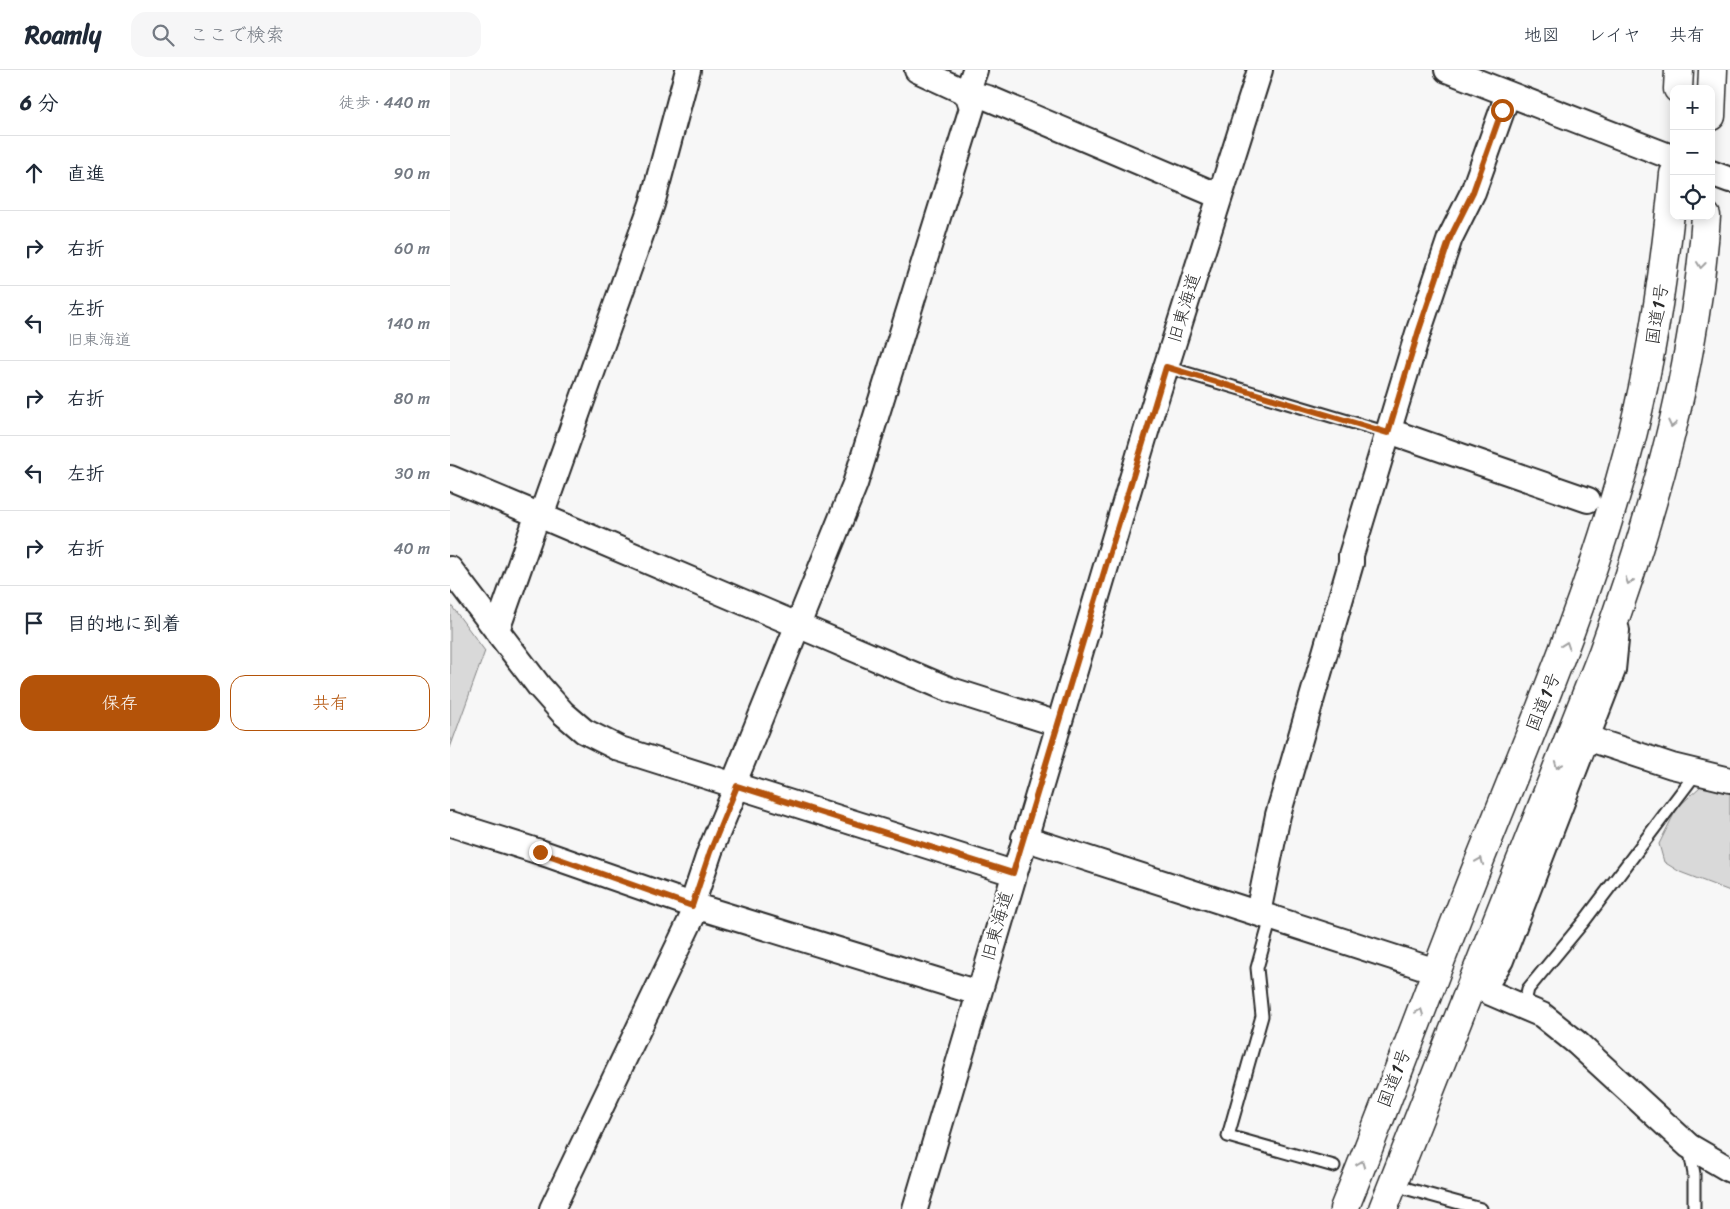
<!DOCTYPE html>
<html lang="ja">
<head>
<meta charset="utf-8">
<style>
  :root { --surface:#fff; --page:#f6f6f7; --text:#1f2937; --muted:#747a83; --line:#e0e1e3; --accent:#b45309 }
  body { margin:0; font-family:Sriracha,"Klee One",sans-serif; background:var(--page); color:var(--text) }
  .controls { position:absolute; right:15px; top:15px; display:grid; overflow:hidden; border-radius:10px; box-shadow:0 2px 12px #0003 }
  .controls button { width:45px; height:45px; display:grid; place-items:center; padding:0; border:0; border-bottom:1px solid var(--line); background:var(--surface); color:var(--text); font:25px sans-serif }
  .stop { position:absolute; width:15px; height:15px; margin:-11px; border:4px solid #b45309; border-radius:50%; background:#fff }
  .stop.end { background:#b45309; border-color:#fff; box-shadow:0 1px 5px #0008 }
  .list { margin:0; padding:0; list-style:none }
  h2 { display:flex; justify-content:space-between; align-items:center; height:65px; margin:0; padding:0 20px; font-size:21px }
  h2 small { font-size:16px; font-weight:400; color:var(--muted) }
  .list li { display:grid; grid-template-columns:32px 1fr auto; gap:15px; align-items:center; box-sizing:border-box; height:75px; padding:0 20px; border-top:1px solid var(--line) }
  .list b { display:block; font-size:19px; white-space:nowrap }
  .list p { margin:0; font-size:16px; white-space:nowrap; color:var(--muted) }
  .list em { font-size:16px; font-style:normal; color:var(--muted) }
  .actions { display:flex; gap:10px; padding:15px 20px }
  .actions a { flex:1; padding:11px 0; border:1px solid var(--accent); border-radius:15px; text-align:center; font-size:18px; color:var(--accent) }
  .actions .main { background:var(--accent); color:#fff }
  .icon { flex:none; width:28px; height:28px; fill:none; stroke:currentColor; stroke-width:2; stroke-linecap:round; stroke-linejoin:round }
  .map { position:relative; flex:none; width:1280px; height:1139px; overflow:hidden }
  header { display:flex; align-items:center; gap:30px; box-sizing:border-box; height:70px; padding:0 25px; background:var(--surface); border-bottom:1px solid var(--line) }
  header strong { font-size:24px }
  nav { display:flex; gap:28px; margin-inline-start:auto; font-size:18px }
  .search { width:350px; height:45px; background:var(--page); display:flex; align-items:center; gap:12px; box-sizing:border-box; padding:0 18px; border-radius:15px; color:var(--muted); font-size:19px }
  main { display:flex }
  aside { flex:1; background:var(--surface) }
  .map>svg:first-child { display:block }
  .green { fill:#d9d9d9; stroke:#828282 }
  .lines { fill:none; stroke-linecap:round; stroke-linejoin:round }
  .service-casing { stroke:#2b2b2b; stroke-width:15 }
  .minor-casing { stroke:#2b2b2b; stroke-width:28 }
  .trunk-casing { stroke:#2b2b2b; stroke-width:31 }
  .service { stroke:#fff; stroke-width:11 }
  .minor { stroke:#fff; stroke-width:24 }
  .trunk { stroke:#fff; stroke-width:28 }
  .oneway { stroke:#a0a0a0 }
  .route { stroke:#b45309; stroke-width:6 }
  .labels { text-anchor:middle; stroke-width:4.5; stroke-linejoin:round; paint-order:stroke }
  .street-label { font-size:18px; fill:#2b2b2b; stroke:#fff }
</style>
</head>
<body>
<header>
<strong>Roamly</strong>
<div class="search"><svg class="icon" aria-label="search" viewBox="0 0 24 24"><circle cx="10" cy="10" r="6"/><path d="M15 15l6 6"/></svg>ここで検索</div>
<nav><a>地図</a><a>レイヤ</a><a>共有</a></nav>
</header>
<main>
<aside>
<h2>6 分<small>徒歩 · 440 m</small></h2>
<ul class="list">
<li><svg class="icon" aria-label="ahead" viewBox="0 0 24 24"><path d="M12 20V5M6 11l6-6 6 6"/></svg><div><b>直進</b></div><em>90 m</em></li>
<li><svg class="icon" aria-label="right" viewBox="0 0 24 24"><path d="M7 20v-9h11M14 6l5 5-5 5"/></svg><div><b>右折</b></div><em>60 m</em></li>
<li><svg class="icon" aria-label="left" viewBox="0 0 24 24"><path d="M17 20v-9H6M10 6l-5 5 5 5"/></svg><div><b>左折</b><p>旧東海道</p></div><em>140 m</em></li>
<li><svg class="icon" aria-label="right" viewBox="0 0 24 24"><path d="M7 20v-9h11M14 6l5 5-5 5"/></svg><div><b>右折</b></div><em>80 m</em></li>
<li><svg class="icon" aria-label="left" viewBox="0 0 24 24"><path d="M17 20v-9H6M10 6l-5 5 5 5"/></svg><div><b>左折</b></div><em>30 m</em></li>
<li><svg class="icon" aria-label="right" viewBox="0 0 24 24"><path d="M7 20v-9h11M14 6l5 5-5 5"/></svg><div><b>右折</b></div><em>40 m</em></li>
<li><svg class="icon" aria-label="arrive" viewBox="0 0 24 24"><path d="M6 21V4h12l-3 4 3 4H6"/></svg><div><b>目的地に到着</b></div></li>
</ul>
<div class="actions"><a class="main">保存</a><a>共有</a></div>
</aside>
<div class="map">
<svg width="1280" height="1139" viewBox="0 0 1280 1139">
  <rect width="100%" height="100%" fill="#f7f7f7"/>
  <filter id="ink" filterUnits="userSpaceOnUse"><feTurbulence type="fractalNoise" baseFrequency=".02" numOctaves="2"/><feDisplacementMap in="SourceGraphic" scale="10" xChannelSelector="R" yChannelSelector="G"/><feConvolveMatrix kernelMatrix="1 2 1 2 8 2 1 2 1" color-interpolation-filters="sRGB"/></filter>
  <g filter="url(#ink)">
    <g class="green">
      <polygon points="0,534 35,581 0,678"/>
      <polygon points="1251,716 1280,722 1280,821 1230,802 1214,792 1209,774 1227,738"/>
    </g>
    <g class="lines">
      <defs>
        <g id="service">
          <polyline points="716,297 938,363"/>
          <polyline points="821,848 807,898 812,946 778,1066 884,1096"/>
          <polyline points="1074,936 1078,919 1135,850 1246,703"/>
          <polyline points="1239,1076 1244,1104 1244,1139"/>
          <polyline points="958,1119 1031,1139"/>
        </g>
        <g id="minor">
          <polyline points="467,0 517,23 538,28 769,126"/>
          <polyline points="997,0 1224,88"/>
          <polyline points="1261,103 1280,110"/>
          <polyline points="939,361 1138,430"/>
          <polyline points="0,408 91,446 202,134 238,0"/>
          <polyline points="91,446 498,619 608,654"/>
          <polyline points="0,499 89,616 113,643 134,661 170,679 563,803"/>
          <polyline points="47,560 88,444"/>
          <polyline points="1137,668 1222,696 1280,710"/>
          <polyline points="283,715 405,414 522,38 517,23 525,0"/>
          <polyline points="1,754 90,782 242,835 528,923"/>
          <polyline points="574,768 986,901"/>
          <polyline points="242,835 260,781 287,716"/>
          <polyline points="808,843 828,745 901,493 901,485 968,263 1000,168 1023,122 1058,24"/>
          <polyline points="1022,915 1092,945 1127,973 1239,1076 1280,1100"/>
          <polyline points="1033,919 1051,890 1163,600 1167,560"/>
          <polyline points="102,1139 247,837"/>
          <polyline points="465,1139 703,338 810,0"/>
        </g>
        <g id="trunk">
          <polyline points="1228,19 1229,0"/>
          <polyline points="1261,46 1263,0"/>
          <path d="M894,1139C938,1031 978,921 1021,812C1077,671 1138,532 1177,385C1202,293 1215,199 1224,104"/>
          <path d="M933,1139L1152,585C1203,445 1246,296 1256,146"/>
        </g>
      </defs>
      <use href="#service" class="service-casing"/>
      <use href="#minor" class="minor-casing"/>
      <use href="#trunk" class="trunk-casing"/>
      <use href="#service" class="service"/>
      <use href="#minor" class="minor"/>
      <use href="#trunk" class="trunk"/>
    </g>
    <defs><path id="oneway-chevron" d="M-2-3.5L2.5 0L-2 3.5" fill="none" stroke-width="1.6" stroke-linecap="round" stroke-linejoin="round" transform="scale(1.25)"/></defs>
    <g class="oneway">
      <use href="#oneway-chevron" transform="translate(1251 195) rotate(97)"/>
      <use href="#oneway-chevron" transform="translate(1222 354) rotate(103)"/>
      <use href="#oneway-chevron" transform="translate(1179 511) rotate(110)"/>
      <use href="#oneway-chevron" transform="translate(1116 575) rotate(-71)"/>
      <use href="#oneway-chevron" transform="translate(1108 695) rotate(112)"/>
      <use href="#oneway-chevron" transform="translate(1030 791) rotate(-68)"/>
      <use href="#oneway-chevron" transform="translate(970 942) rotate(-69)"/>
      <use href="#oneway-chevron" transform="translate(911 1094) rotate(-69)"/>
    </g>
  </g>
  <g class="lines" filter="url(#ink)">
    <polyline class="route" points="90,782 242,836 260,782 287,716 563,803 716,297 938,363 968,263 1000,168 1023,122 1052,40"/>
  </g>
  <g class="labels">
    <g class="street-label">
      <text transform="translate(734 238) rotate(-73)" y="6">旧東海道</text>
      <text transform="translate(1207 244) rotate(-81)" y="6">国道1号</text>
      <text transform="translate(1093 632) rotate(-68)" y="6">国道1号</text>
      <text transform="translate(547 856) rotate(-74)" y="6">旧東海道</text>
      <text transform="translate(944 1008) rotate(-69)" y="6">国道1号</text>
    </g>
  </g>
</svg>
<div class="controls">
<button>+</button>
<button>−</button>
<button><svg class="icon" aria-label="locate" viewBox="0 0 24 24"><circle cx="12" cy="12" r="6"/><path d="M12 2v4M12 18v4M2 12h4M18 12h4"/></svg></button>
</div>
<div class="stop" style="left:1052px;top:40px"></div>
<div class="stop end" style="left:90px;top:782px"></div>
</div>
</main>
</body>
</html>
